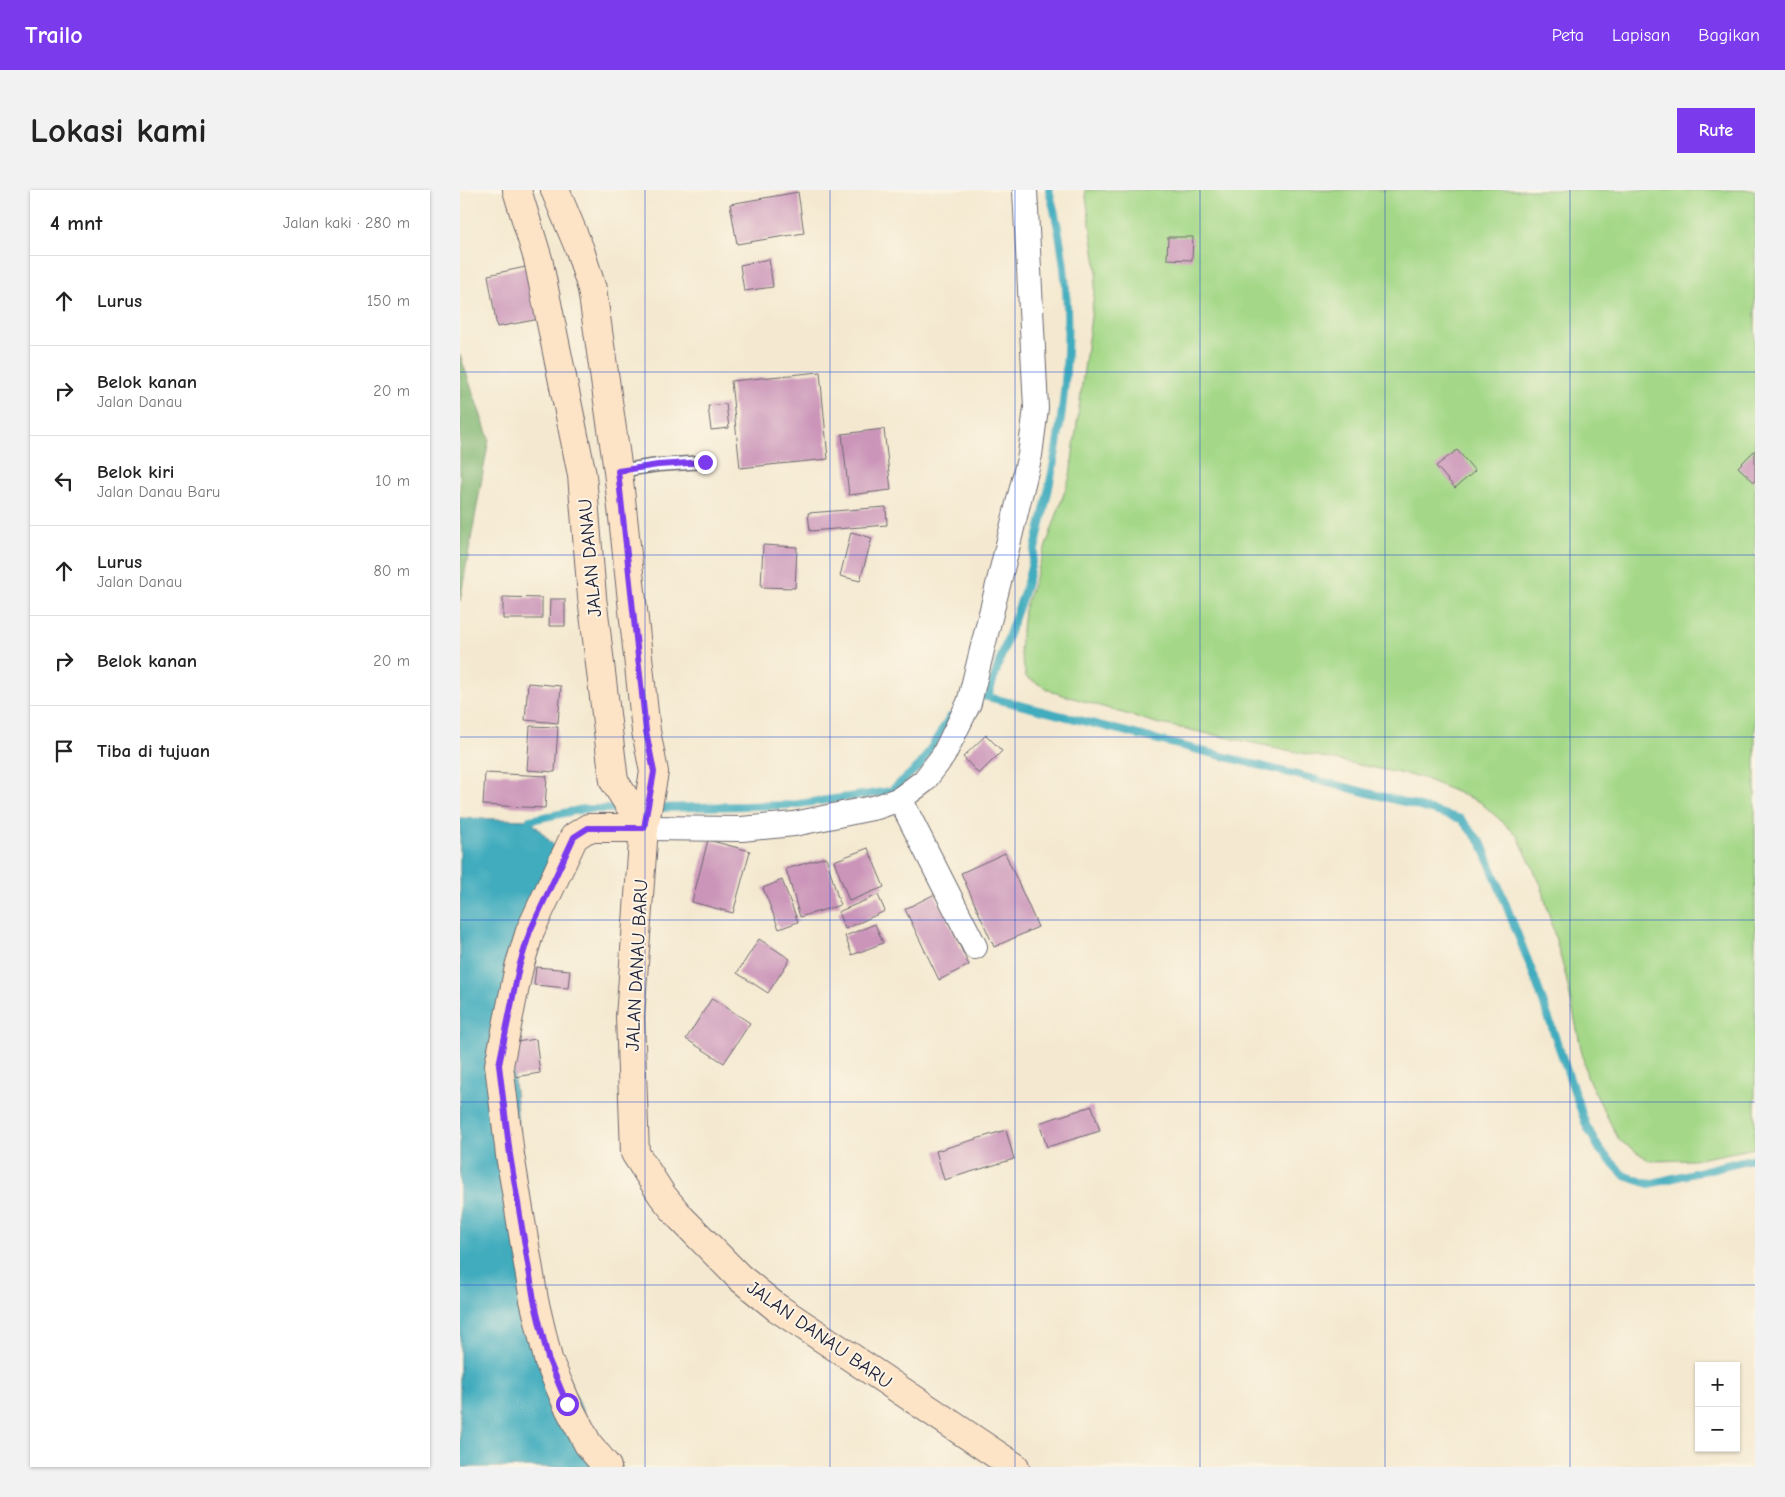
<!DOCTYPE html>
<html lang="id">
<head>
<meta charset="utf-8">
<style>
  :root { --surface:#fff; --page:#f2f2f2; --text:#222; --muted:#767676; --line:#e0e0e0; --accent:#7c3aed }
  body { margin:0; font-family:"Comic Neue",sans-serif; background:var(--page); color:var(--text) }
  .controls { position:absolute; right:15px; bottom:15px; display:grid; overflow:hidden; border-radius:0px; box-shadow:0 1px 4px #0004 }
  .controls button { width:45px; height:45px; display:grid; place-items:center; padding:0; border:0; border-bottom:1px solid var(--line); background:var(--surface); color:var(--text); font:25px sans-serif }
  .stop { position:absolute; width:15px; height:15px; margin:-11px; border:4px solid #7c3aed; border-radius:50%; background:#fff }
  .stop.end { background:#7c3aed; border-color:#fff; box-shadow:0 1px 5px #0008 }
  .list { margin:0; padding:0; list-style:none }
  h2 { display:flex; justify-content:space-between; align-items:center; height:65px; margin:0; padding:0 20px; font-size:21px }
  h2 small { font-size:16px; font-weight:400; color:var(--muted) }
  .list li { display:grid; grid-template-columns:32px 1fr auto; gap:15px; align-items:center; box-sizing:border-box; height:90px; padding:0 20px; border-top:1px solid var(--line) }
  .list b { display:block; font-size:19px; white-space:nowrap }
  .list p { margin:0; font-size:16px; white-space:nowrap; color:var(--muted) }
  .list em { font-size:16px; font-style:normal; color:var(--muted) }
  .icon { flex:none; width:28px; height:28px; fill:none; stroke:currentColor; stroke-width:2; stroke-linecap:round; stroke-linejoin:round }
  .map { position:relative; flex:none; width:1295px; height:1277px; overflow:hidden; border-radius:0px }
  header { display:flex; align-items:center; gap:30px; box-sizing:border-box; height:70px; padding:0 25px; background:var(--accent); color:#fff }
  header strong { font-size:24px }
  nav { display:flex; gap:28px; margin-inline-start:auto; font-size:18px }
  .intro { display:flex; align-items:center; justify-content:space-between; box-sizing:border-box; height:120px; padding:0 30px }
  h1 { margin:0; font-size:35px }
  .button { padding:12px 22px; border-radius:0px; background:var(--accent); color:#fff; font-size:18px; font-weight:700 }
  main { display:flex; gap:30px; padding:0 30px }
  aside { flex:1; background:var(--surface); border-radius:0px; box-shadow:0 1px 4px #0004 }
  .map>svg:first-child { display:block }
  .green { fill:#a4d888; stroke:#637d62 }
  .forest { fill:#83b874; stroke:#526d58 }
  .water { fill:#3facbe; stroke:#30677c }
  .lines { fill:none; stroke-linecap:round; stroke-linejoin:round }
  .stream { stroke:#3facbe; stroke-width:8 }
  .building { fill:#cb95b9 }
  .lane-casing { stroke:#6c686f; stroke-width:15 }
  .street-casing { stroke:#6c686f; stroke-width:26 }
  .secondary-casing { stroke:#6c686f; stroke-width:30 }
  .lane { stroke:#fff; stroke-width:12 }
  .street { stroke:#fff; stroke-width:24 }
  .secondary { stroke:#fee4c6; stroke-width:28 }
  .route { stroke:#7c3aed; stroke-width:6 }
  .grid { fill:none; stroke:#1d4ed8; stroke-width:1; stroke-opacity:0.55 }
  .labels { text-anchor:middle; stroke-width:4; stroke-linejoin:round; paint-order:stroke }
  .street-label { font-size:19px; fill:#22223b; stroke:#fcf5e5 }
</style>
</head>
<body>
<header>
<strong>Trailo</strong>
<nav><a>Peta</a><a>Lapisan</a><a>Bagikan</a></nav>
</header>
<div class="intro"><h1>Lokasi kami</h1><a class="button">Rute</a></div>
<main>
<aside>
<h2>4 mnt<small>Jalan kaki · 280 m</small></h2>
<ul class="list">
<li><svg class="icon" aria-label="ahead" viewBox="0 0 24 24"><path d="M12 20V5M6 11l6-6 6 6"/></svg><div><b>Lurus</b></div><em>150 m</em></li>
<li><svg class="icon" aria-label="right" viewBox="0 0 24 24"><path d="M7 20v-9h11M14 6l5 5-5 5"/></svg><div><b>Belok kanan</b><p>Jalan Danau</p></div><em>20 m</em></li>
<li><svg class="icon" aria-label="left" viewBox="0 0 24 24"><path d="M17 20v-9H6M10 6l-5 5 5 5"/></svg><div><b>Belok kiri</b><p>Jalan Danau Baru</p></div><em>10 m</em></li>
<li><svg class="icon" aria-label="ahead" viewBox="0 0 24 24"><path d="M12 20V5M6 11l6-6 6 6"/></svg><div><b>Lurus</b><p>Jalan Danau</p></div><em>80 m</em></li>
<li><svg class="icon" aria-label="right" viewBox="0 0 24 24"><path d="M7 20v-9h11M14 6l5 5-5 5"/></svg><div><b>Belok kanan</b></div><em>20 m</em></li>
<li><svg class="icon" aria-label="arrive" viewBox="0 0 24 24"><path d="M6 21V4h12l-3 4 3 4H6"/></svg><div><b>Tiba di tujuan</b></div></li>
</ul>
</aside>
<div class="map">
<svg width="1295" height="1277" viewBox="0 0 1295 1277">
  <rect width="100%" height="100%" fill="#fcf5e5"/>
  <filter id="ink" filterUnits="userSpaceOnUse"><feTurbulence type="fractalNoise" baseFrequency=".02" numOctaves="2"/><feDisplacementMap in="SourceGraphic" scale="10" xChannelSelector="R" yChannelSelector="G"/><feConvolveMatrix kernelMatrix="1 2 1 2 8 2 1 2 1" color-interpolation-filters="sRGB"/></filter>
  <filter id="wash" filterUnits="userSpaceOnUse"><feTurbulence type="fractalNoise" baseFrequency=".0096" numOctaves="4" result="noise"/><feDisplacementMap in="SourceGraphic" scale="20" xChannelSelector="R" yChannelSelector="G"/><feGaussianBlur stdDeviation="1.12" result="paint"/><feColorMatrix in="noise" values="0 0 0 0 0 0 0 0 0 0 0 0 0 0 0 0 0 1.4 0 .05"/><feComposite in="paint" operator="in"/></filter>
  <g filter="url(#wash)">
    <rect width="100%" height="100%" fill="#f4e9d0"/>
    <polygon class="green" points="625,0 1295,0 1295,958 1234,970 1190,971 1159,950 1127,887 1106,787 1081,695 1057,645 1020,612 963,588 696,533 593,502 566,487 560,460 564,420 610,286 637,81"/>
    <polygon class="forest" points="0,165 29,249 0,411"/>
    <polygon class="water" points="0,628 70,630 105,667 48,826 74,1110 147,1277 0,1277"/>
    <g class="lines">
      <g class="stream">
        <polyline points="513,505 528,507 940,611 1001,629 1022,654 1074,786 1126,935 1140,960 1165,986 1189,994 1295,968"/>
        <path d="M528,507C539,470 553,435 565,399C572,377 576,352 582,329C608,218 620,111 589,0"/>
        <polyline points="194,618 331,615 431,601 460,575 490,527"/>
        <polyline points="70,630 124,619 165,619"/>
      </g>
    </g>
    <g id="blocks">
      <g class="building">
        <polygon points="338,2 344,43 277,54 270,14"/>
        <polygon points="708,47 733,47 732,70 707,69"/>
        <polygon points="309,69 313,97 284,101 280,75"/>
        <polygon points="75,75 85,128 37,137 28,85"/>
        <polygon points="360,182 368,269 280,278 271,191"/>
        <polygon points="266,214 269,238 251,240 248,216"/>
        <polygon points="424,239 431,300 389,305 382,244"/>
        <polygon points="997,260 1015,281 995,298 976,276"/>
        <polygon points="1295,260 1295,290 1294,292 1278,277"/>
        <polygon points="426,317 427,335 350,341 348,323"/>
        <polygon points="391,342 412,348 400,391 380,386"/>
        <polygon points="303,355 337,357 335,398 301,397"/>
        <polygon points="43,407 82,408 82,429 43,429"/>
        <polygon points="90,409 105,409 105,436 89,436"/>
        <polygon points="68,493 101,496 98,533 65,530"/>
        <polygon points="70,536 98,537 95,582 67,580"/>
        <polygon points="526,545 542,561 519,584 503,567"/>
        <polygon points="25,583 87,586 85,618 23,615"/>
        <polygon points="248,650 290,661 273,723 232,712"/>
        <polygon points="408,658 424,697 389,711 374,671"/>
        <polygon points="545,663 578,737 534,757 501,683"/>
        <polygon points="366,667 380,715 340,727 326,679"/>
        <polygon points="322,690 338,732 319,739 303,698"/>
        <polygon points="475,704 509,775 479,790 445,719"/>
        <polygon points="418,705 425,721 385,739 378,722"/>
        <polygon points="415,734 423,753 392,765 385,746"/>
        <polygon points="299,749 330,769 308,803 277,783"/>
        <polygon points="76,777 110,780 108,798 74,795"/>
        <polygon points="252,808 290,833 264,873 226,849"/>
        <polygon points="76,849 80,883 54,887 50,853"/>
        <polygon points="632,916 640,941 587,957 579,933"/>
        <polygon points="546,940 554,969 484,990 476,961"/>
      </g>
    </g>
  </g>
  <g filter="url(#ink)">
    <use href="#blocks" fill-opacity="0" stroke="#6c686f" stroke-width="1"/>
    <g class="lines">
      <defs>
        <polyline id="lane" points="158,281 198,275 245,272"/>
        <g id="street">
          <polyline points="440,609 515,757"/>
          <polyline points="184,638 282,639 334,634 417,617 440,609 464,591 483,566 509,513 570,265 576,218 565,0"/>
        </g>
        <g id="secondary">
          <polyline points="57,0 78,69 122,285 132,407 154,591 184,638"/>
          <polyline points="95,0 120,60 132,99 158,281 186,541 194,582 184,638 170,827 175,963 202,1005 221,1028 279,1087 316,1117 555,1277"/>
          <polyline points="147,1277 128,1254 107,1214 88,1169 74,1110 50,965 39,875 59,777 70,741 114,647 128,638 184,638"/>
        </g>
      </defs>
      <use href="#lane" class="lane-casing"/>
      <use href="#street" class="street-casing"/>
      <use href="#secondary" class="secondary-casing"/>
      <use href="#lane" class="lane"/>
      <use href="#street" class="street"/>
      <use href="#secondary" class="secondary"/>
    </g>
  </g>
  <g class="lines" filter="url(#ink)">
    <polyline class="route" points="107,1214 88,1168 74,1110 50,965 39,875 59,777 70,741 114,647 128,638 184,638 194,582 186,541 158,281 198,275 245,272"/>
  </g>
  <path class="grid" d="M185,0V1277M370,0V1277M555,0V1277M740,0V1277M925,0V1277M1110,0V1277M0,182H1295M0,365H1295M0,547H1295M0,730H1295M0,912H1295M0,1095H1295"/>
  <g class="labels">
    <g class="street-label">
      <text transform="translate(129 368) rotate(-95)" y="7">JALAN DANAU</text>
      <text transform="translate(176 775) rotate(-87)" y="7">JALAN DANAU BARU</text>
      <text transform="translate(360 1144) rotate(35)" y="7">JALAN DANAU BARU</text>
    </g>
  </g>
</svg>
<div class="controls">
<button>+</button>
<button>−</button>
</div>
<div class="stop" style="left:107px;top:1214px"></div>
<div class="stop end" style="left:245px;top:272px"></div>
</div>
</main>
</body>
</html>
